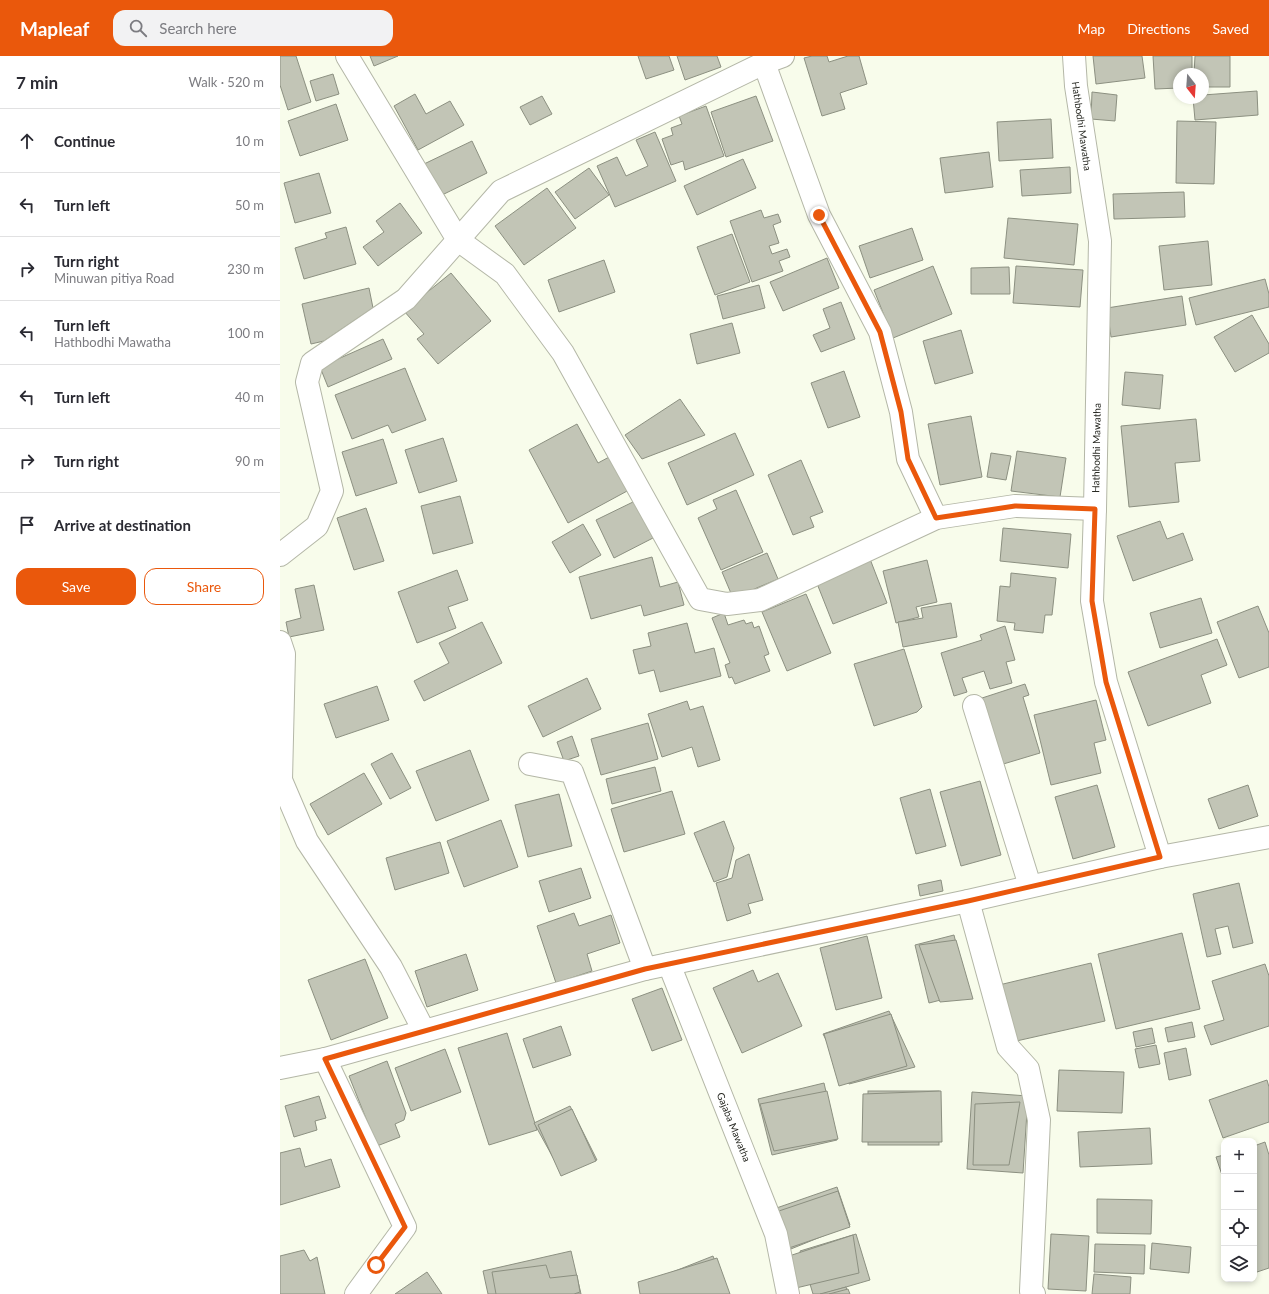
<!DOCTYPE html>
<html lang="en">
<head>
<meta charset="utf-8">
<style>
  :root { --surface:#fff; --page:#f2f2f3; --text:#2b2b33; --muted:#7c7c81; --line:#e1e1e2; --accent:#ea580c }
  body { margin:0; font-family:Lato,sans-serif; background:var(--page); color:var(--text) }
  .controls { position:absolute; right:12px; bottom:12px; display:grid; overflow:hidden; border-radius:8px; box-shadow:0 2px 6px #0003 }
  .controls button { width:36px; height:36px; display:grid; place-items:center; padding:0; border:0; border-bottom:1px solid var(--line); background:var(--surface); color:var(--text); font:20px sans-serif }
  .compass { position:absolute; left:893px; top:12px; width:36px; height:36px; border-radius:50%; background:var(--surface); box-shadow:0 2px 6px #0003; rotate:163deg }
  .stop { position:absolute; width:12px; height:12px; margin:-9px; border:3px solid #ea580c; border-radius:50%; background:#fff }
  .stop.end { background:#ea580c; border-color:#fff; box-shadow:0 1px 4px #0008 }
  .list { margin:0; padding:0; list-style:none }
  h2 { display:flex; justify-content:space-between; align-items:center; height:52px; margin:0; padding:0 16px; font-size:17px }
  h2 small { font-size:13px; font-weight:400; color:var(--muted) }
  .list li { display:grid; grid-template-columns:26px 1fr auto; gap:12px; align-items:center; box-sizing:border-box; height:64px; padding:0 16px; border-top:1px solid var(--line) }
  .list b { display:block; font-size:15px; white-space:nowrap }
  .list p { margin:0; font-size:13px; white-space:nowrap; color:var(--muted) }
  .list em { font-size:13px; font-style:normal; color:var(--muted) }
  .actions { display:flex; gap:8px; padding:12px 16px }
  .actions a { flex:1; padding:9px 0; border:1px solid var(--accent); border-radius:12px; text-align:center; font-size:14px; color:var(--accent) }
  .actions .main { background:var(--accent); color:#fff }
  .icon { flex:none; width:22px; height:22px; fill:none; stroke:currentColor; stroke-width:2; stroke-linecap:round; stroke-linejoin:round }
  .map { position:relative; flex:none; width:989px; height:1238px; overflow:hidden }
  header { display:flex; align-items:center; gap:24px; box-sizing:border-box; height:56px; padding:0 20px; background:var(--accent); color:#fff }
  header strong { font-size:19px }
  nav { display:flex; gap:22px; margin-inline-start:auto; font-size:14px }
  .search { width:280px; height:36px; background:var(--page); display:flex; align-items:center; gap:10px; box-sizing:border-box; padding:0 14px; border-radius:12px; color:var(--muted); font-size:15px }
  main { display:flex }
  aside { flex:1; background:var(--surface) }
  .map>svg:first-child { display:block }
  .building { fill:#c2c5b6; stroke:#8c9081 }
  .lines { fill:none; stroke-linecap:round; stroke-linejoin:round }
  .street-casing { stroke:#b4b7a7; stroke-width:24 }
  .street { stroke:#fff; stroke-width:22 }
  .route { stroke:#ea580c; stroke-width:5 }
  .labels { text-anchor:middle; stroke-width:3.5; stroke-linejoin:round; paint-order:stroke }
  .street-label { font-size:10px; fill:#282923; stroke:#fff }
</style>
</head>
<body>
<header>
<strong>Mapleaf</strong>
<div class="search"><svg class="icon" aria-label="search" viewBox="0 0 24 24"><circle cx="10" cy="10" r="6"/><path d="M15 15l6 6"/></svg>Search here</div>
<nav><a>Map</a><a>Directions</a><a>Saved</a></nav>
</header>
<main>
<aside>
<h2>7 min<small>Walk · 520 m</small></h2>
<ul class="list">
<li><svg class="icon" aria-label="ahead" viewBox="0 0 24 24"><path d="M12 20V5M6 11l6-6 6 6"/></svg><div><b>Continue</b></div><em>10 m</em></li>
<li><svg class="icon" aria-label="left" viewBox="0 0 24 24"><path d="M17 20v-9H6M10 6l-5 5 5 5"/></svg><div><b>Turn left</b></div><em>50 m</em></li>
<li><svg class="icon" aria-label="right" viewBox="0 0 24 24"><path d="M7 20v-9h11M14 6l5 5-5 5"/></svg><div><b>Turn right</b><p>Minuwan pitiya Road</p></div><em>230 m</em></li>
<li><svg class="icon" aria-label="left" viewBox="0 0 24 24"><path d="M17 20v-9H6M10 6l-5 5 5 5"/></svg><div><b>Turn left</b><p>Hathbodhi Mawatha</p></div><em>100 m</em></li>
<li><svg class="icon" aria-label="left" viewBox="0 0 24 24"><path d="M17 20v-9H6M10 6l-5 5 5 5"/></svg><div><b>Turn left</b></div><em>40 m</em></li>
<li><svg class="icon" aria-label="right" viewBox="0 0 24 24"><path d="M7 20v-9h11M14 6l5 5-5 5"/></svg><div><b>Turn right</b></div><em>90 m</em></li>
<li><svg class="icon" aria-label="arrive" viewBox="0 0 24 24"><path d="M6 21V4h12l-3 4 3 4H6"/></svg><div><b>Arrive at destination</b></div></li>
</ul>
<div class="actions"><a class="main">Save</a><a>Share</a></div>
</aside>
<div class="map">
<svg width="989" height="1238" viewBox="0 0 989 1238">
  <rect width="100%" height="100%" fill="#f8fceb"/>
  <g class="building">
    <polygon points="0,0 16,0 31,46 8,54 0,29"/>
    <polygon points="90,0 118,0 94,10"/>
    <polygon points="358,0 389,0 394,14 366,23"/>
    <polygon points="397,0 437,0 441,11 405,24"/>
    <polygon points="532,0 547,0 549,6 568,0 579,0 587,28 560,37 565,53 542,60 524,2"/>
    <polygon points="813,0 862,0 865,22 816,28"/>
    <polygon points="873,0 912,0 912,18 899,18 899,32 875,33"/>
    <polygon points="915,0 950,0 950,31 923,31 923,18 914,18"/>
    <polygon points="53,18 59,38 36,45 30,25"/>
    <polygon points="977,35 978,59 915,64 913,42 923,42 923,39"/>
    <polygon points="812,36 837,39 835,65 811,63"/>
    <polygon points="135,38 146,58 170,45 184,69 138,94 114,50"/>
    <polygon points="262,40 272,58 250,69 240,51"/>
    <polygon points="476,40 493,85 446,101 431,56"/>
    <polygon points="56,48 68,84 20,100 8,65"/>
    <polygon points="426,50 444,100 405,114 403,105 391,109 382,83 393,79 391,72 402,68 399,60"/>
    <polygon points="771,63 773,102 719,105 717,66"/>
    <polygon points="897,65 936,66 934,128 896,127"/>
    <polygon points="375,76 396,125 335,151 317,110 337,101 346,120 368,110 356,84"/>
    <polygon points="192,85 207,117 160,140 144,108"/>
    <polygon points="709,96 713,131 665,137 660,102"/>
    <polygon points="463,103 476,132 417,159 404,130"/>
    <polygon points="790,111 791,137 742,140 740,114"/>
    <polygon points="309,112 329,139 295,163 275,136"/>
    <polygon points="39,117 51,157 15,167 4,127"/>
    <polygon points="267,132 296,172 244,209 215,170"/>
    <polygon points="904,136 905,161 834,163 833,138"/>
    <polygon points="120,147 142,177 98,210 83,191 104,176 96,165"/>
    <polygon points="481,154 484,162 498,158 501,166 493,169 499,187 489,190 492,198 507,193 510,201 499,205 503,215 472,226 450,165"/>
    <polygon points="728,162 798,168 794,209 724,202"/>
    <polygon points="66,171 76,208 24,223 15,192 47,182 45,177"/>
    <polygon points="632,172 643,204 590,222 579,190"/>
    <polygon points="452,178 470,226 435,239 417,191"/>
    <polygon points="928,185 932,229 884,234 879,190"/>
    <polygon points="547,202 559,232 503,255 490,226"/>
    <polygon points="324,204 335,236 279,256 268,224"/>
    <polygon points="653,210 672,258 613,282 594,234"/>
    <polygon points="736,210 803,214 800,251 733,247"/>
    <polygon points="729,211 730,238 691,238 691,212"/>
    <polygon points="171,217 211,265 158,308 137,283 144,278 124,255"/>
    <polygon points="985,223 989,238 989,251 916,269 909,242"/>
    <polygon points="479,229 485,252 443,263 437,240"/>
    <polygon points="89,232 93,252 44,285 31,288 22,248"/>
    <polygon points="902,240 906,269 831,281 827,252"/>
    <polygon points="561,246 575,283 541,296 533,279 550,272 543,253"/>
    <polygon points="972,259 989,288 989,297 955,316 934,281"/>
    <polygon points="452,267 460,297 417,308 410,278"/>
    <polygon points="681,274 693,317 655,328 643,285"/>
    <polygon points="103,283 112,303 48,331 40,311"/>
    <polygon points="125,312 146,364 112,377 108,369 72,383 55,339"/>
    <polygon points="564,315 580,361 548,372 531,327"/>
    <polygon points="845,316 883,319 880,353 842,349"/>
    <polygon points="400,343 425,379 362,403 345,379"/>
    <polygon points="691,360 702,421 660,429 648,368"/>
    <polygon points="916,363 920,405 895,407 899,446 849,451 841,370"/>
    <polygon points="297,368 318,407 331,400 349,434 288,467 249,394"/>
    <polygon points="455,377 474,419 407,449 388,407"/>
    <polygon points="163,382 177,425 139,437 125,394"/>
    <polygon points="103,383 117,427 76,440 62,396"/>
    <polygon points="737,395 786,402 780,441 731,435"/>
    <polygon points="711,397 731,400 726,424 707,421"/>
    <polygon points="521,404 543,456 530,461 534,471 513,479 488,419"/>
    <polygon points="456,434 483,496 441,514 418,462 437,453 433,444"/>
    <polygon points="180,440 193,487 153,498 141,450"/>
    <polygon points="355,445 373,482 334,502 316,464"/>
    <polygon points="86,452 104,505 74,514 57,462"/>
    <polygon points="880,465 887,483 903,477 913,504 853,525 837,480"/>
    <polygon points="303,468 321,499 290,517 272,486"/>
    <polygon points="723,472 791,478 788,512 720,505"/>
    <polygon points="487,497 498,523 453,542 442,516"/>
    <polygon points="372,501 380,531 398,526 404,549 364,560 361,549 311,563 299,521"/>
    <polygon points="590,503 607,547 553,568 536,525"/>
    <polygon points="647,504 657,546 636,551 639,561 616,567 603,515"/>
    <polygon points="177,514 188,544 168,551 176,572 137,587 118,536"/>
    <polygon points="731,517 776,522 772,559 765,559 763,577 734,574 735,567 717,565 720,530 730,531"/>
    <polygon points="34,529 44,574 9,581 6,566 21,562 15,533"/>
    <polygon points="526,538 551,597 507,615 482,556"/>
    <polygon points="921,542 932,577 880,592 870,557"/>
    <polygon points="671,547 677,581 623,591 618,566 643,562 641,552"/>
    <polygon points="978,550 989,577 989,611 959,622 937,566"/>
    <polygon points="444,557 448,569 464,564 466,568 472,566 474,572 479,570 489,598 484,600 490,615 455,628 452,621 449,622 445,609 450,607 432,562"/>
    <polygon points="202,566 222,607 144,645 134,625 169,607 159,587"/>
    <polygon points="407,567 415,597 434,592 441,620 380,636 374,614 359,618 353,594 371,590 368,577"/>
    <polygon points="725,570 735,604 726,606 732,627 710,633 704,615 682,622 687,636 674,640 661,597 702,584 700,579"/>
    <polygon points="937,583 947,609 921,619 931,647 868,670 848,616"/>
    <polygon points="624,593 642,651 637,656 594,670 574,608"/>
    <polygon points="307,622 321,653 263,681 248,650"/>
    <polygon points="745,628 749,639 743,641 760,697 720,709 699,643"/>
    <polygon points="97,630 109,664 56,682 44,648"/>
    <polygon points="816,644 826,684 814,687 821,717 771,729 754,659"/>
    <polygon points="407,645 410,654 423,650 440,704 418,711 412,691 382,701 368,658"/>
    <polygon points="368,667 378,703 321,719 311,683"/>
    <polygon points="292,680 299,700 284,705 277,686"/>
    <polygon points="190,694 209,744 156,765 136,715"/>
    <polygon points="112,697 131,732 110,743 91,708"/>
    <polygon points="375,711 381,735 332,748 326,723"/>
    <polygon points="84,717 102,748 48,779 30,748"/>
    <polygon points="700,725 721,799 681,810 660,736"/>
    <polygon points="817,729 835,791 793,803 775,741"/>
    <polygon points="968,729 978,760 939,773 928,743"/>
    <polygon points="650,733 666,790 636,798 620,742"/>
    <polygon points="392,735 405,778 344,796 331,753"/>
    <polygon points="279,738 292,790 248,801 235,749"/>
    <polygon points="221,764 238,811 184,831 167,785"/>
    <polygon points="444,765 454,792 447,821 434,826 414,777"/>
    <polygon points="160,786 169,817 115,834 106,802"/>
    <polygon points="469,798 483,844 468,848 471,857 447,865 436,827 452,822 456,804"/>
    <polygon points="301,812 311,842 269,856 259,825"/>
    <polygon points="661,824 663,835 640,840 638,829"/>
    <polygon points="959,827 973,887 953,892 948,870 935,873 941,898 927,901 913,838"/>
    <polygon points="294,857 299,870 331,859 340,887 307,898 312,915 276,927 257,870"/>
    <polygon points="902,877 920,953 836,973 818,898"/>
    <polygon points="674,879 688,937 649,947 635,889"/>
    <polygon points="587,880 602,942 556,954 540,892"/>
    <polygon points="676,884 693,943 660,946 639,889"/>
    <polygon points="186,898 198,934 147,951 135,915"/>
    <polygon points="85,903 108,962 51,984 28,924"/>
    <polygon points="811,907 825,965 732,986 719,929"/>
    <polygon points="985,908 989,920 989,970 931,989 924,970 944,964 932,925"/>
    <polygon points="473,914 478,926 498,917 522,970 462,997 433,932"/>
    <polygon points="382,932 402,984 372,995 352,943"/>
    <polygon points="609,955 635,1011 569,1028 543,978"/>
    <polygon points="611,958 627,1010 559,1030 544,978"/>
    <polygon points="912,966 915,981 888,986 885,972"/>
    <polygon points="281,970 291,999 253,1012 243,983"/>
    <polygon points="872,972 875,987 856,991 853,976"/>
    <polygon points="227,977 257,1074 209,1089 178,992"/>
    <polygon points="876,989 880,1008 859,1012 855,993"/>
    <polygon points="906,992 911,1019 889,1024 884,997"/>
    <polygon points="165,993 181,1036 131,1055 115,1012"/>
    <polygon points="107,1005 126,1057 124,1064 115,1068 120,1081 97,1090 69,1020"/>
    <polygon points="779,1014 844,1016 842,1057 777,1055"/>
    <polygon points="987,1024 989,1031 989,1066 943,1082 929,1044"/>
    <polygon points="544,1027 557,1084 492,1099 478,1043"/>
    <polygon points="547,1035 558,1083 494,1095 480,1048"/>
    <rect x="588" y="1035" width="71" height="54"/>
    <polygon points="661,1035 662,1086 582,1086 583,1038"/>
    <polygon points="692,1036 748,1040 743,1117 687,1113"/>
    <polygon points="39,1040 46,1062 35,1065 37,1074 14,1081 5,1050"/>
    <polygon points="740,1046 729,1109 693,1109 695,1048"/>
    <polygon points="290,1050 317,1104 281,1116 254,1067"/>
    <polygon points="292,1053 316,1105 281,1120 258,1069"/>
    <polygon points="870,1072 872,1108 800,1111 798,1076"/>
    <polygon points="985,1086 989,1099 989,1212 974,1217 974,1090"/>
    <polygon points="20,1092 25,1111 51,1103 60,1131 0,1149 0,1097"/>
    <polygon points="944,1099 944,1125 936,1101"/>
    <polygon points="557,1131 570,1169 501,1197 485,1156"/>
    <polygon points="558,1135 570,1171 509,1192 496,1156"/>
    <polygon points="817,1143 872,1144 871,1178 817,1177"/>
    <polygon points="576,1178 590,1224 542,1238 533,1238 520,1195"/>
    <polygon points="771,1178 809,1180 806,1235 768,1233"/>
    <polygon points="573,1179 579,1217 516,1232 503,1202"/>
    <polygon points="872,1187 911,1191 909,1217 870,1213"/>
    <polygon points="815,1188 865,1189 864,1218 814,1216"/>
    <polygon points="24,1194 30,1205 37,1201 45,1238 0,1238 0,1200"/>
    <polygon points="291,1195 301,1238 208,1238 203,1215"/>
    <polygon points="433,1200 448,1237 398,1238 390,1217"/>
    <polygon points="437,1202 450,1238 360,1238 358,1226"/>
    <polygon points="266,1209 270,1222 297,1219 300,1236 294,1238 216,1238 212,1216"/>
    <polygon points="147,1216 162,1238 115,1238"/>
    <polygon points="814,1218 851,1221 850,1238 812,1238"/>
    <polygon points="566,1231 568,1238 540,1238"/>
    <polygon points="568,1233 570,1238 549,1238"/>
  </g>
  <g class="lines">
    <defs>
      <g id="street">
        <polyline points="67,0 178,184 225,218 283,297 420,543 447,548 480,544 656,462 735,450 815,453"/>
        <polyline points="794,0 796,30 820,185 815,453 812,545 826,626 880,801"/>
        <polyline points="484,7 539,159 600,276 621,356 628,403 656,462"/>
        <polyline points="0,499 37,470 52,435 27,326 32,307 126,243 221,135 484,7 503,0"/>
        <polyline points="0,586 4,598 1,724 27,785 111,911 144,975"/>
        <polyline points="694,650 750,830"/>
        <polyline points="250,708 292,716 365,913"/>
        <polyline points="688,845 728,991 748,1013 759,1064 751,1235 754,1238"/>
        <polyline points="389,908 496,1178 508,1238"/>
        <polyline points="45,1003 125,1171 76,1238"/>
        <polyline points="0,1012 45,1003 365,913 688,845 880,801 989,781"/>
      </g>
    </defs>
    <use href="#street" class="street-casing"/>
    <use href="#street" class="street"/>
  </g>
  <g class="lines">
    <polyline class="route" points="96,1209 125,1171 45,1003 365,913 688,845 880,801 826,626 812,545 815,453 735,450 656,462 628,403 621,356 600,276 539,159"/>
  </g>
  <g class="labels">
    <g class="street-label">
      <text transform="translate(802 70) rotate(82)" y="4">Hathbodhi Mawatha</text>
      <text transform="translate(816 392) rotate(-89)" y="4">Hathbodhi Mawatha</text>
      <text transform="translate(454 1071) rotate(68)" y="4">Gajaba Mawatha</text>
    </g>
  </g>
</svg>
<div class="controls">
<button>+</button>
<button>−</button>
<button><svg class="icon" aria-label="locate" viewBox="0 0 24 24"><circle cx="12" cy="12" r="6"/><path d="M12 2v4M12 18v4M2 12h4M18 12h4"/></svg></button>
<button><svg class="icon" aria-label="layers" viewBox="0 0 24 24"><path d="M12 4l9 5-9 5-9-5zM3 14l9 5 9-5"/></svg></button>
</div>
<svg class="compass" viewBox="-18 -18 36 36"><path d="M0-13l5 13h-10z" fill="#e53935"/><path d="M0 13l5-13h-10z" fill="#7c7c81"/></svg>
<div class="stop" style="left:96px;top:1209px"></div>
<div class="stop end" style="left:539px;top:159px"></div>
</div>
</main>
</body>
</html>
